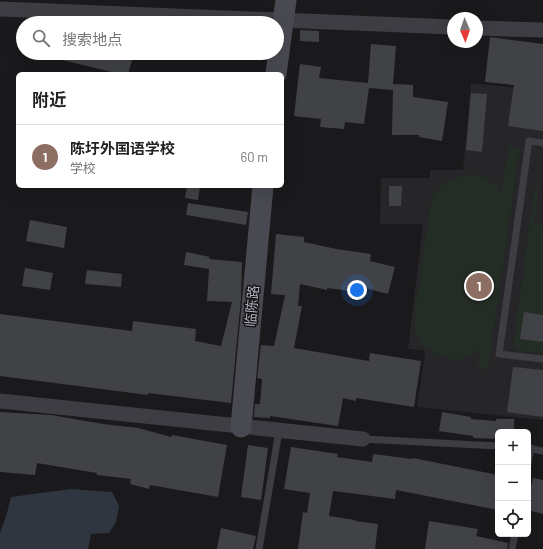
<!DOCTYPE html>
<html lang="zh">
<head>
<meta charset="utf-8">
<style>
  :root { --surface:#fff; --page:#f2f2f2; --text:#222; --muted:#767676; --line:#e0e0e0; --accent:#7c6e30 }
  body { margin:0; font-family:Barlow,"Noto Sans SC",sans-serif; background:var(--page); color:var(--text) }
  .controls { position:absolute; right:12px; bottom:12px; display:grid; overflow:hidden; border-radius:6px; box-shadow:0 4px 16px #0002 }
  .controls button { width:36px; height:36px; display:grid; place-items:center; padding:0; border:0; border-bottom:1px solid var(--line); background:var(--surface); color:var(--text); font:20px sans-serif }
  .compass { position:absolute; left:447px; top:12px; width:36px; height:36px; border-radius:50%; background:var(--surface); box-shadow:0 4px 16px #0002; rotate:178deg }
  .you { position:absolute; left:357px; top:290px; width:14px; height:14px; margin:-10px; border:3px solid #fff; border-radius:50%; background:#1a73e8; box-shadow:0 0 0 6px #1a73e833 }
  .badge { display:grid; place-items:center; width:26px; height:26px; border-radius:50%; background:var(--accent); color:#fff; font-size:13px; font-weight:700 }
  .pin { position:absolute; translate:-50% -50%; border:2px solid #fff; box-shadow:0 1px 4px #0006 }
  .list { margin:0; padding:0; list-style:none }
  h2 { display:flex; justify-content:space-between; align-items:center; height:52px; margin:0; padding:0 16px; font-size:17px }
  h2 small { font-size:13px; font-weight:400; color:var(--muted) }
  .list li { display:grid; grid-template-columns:26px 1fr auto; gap:12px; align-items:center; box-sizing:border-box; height:64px; padding:0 16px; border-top:1px solid var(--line) }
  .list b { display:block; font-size:15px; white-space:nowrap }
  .list p { margin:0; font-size:13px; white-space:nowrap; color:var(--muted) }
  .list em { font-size:13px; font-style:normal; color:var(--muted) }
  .icon { flex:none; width:22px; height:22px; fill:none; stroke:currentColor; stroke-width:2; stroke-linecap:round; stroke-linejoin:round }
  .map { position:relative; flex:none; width:543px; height:549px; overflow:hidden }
  .search { position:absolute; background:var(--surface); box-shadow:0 4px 16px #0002; left:16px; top:16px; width:268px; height:44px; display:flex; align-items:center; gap:10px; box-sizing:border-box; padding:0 14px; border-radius:22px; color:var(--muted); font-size:15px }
  .panel { position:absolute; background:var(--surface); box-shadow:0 4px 16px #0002; left:16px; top:72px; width:268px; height:116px; border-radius:6px }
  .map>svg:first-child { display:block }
  .built { fill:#262629 }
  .green { fill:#242c26 }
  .water { fill:#303640 }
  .building { fill:#414246 }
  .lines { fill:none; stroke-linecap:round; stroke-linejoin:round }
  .lane { stroke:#3d3d43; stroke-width:7 }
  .street { stroke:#3d3d43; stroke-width:15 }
  .secondary { stroke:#494a51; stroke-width:21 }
  .labels { text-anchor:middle; stroke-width:3; stroke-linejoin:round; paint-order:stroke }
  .street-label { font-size:14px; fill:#adafbb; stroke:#151517 }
</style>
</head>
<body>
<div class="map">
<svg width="543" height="549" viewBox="0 0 543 549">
  <rect width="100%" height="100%" fill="#1a1a1c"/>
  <polygon class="built" points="471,83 543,91 543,420 417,407 425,355 423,350 408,349 423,224 380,224 381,178 430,178 430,170 463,170"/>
  <g class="green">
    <path d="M508,147L520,148L488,369L478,368L480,350C476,352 473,355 469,357C453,364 424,353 417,337C414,328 415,320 415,311L430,207C431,203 432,198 434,195C445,179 471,168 489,180C494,183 498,188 502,193Z"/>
    <polygon points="535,187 539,187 534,223 543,225 543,354 514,350 513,345"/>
  </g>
  <polygon class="water" points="71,489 112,492 119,506 116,522 109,533 91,534 88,549 0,549 0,533 6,517 11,497"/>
  <g class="building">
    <polygon points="300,30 319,31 319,42 300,41"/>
    <polygon points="490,37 543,44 543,131 508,126 514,85 485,82"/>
    <polygon points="371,44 396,46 393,84 413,85 413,97 448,102 442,141 419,137 419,135 392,135 393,90 369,88 364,124 345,122 344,129 320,127 321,119 294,116 300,64 321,67 319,78 368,83"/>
    <polygon points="51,53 134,53 128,74 120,74 50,57"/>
    <polygon points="471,93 487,94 482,152 466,150"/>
    <polygon points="187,186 200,186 198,200 185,198"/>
    <polygon points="389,186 402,186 401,206 389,206"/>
    <polygon points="188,203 248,212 246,225 186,215"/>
    <polygon points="30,220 67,227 64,248 26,241"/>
    <polygon points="276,234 304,237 304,242 336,249 371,254 370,261 395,267 388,294 365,288 364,293 327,288 327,290 300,284 298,306 302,306 294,348 369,361 370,353 421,361 414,407 356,398 356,401 343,398 338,426 270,416 270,418 254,417 255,404 260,404 262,379 257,378 261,345 274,346 285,295 271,294"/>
    <polygon points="186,252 210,257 209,259 242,262 241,298 231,403 148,393 148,395 0,376 0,314 132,331 133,321 196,329 195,341 221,346 232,302 207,301 209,269 184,265"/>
    <polygon points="25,268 53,273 50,290 22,286"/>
    <polygon points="87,270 122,274 121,287 85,284"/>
    <polygon points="524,312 543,315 543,342 520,339"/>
    <polygon points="513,367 543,370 543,417 507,412"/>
    <polygon points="0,412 51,415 103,424 138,428 171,437 172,435 227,445 218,497 150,485 149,489 130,484 131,479 97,475 97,473 37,463 35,475 0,472"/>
    <polygon points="442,412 471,417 471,419 496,421 496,419 514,419 514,432 498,432 498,439 473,438 473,436 439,431"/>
    <polygon points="248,445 268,448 261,500 241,497"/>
    <polygon points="291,447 338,454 337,457 372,462 373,454 412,459 413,458 498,475 498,510 396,490 395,499 333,491 329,516 355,520 355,521 378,524 375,549 298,549 303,512 307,513 310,493 284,489"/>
    <polygon points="533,478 543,480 543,514 528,510 528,501"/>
    <polygon points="429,521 478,529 476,536 508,543 507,549 425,549"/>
    <polygon points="221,528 256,536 253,549 217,549"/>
  </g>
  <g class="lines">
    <g class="lane">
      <polyline points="543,143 529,141 499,354 543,359"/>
      <polyline points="363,439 498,446"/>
      <polyline points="528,448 543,451"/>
      <polyline points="528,464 531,448"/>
      <polyline points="259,549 279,431"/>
      <polyline points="512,549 515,534"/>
    </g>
    <g class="street">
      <polyline points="0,9 453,27"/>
      <polyline points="477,28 543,30"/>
      <polyline points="0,401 363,439"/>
    </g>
    <g class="secondary">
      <polyline points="276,74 286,0"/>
      <polyline points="241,427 263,186"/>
    </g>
  </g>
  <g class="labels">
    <g class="street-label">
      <text transform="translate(252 306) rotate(-85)" y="5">临陈路</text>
    </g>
  </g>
</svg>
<div class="controls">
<button>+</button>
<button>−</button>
<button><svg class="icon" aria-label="locate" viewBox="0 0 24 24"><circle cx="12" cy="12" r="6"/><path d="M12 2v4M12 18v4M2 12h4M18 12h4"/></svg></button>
</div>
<svg class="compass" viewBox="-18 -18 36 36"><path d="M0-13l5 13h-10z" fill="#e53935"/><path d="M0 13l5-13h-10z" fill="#767676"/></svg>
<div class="you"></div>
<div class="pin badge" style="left:479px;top:286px;background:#8d6e63">1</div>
<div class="search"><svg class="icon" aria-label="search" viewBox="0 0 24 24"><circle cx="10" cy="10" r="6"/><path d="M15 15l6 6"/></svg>搜索地点</div>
<section class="panel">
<h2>附近<small></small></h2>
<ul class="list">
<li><span class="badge" style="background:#8d6e63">1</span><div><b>陈圩外国语学校</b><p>学校</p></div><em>60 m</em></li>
</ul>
</section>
</div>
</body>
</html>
